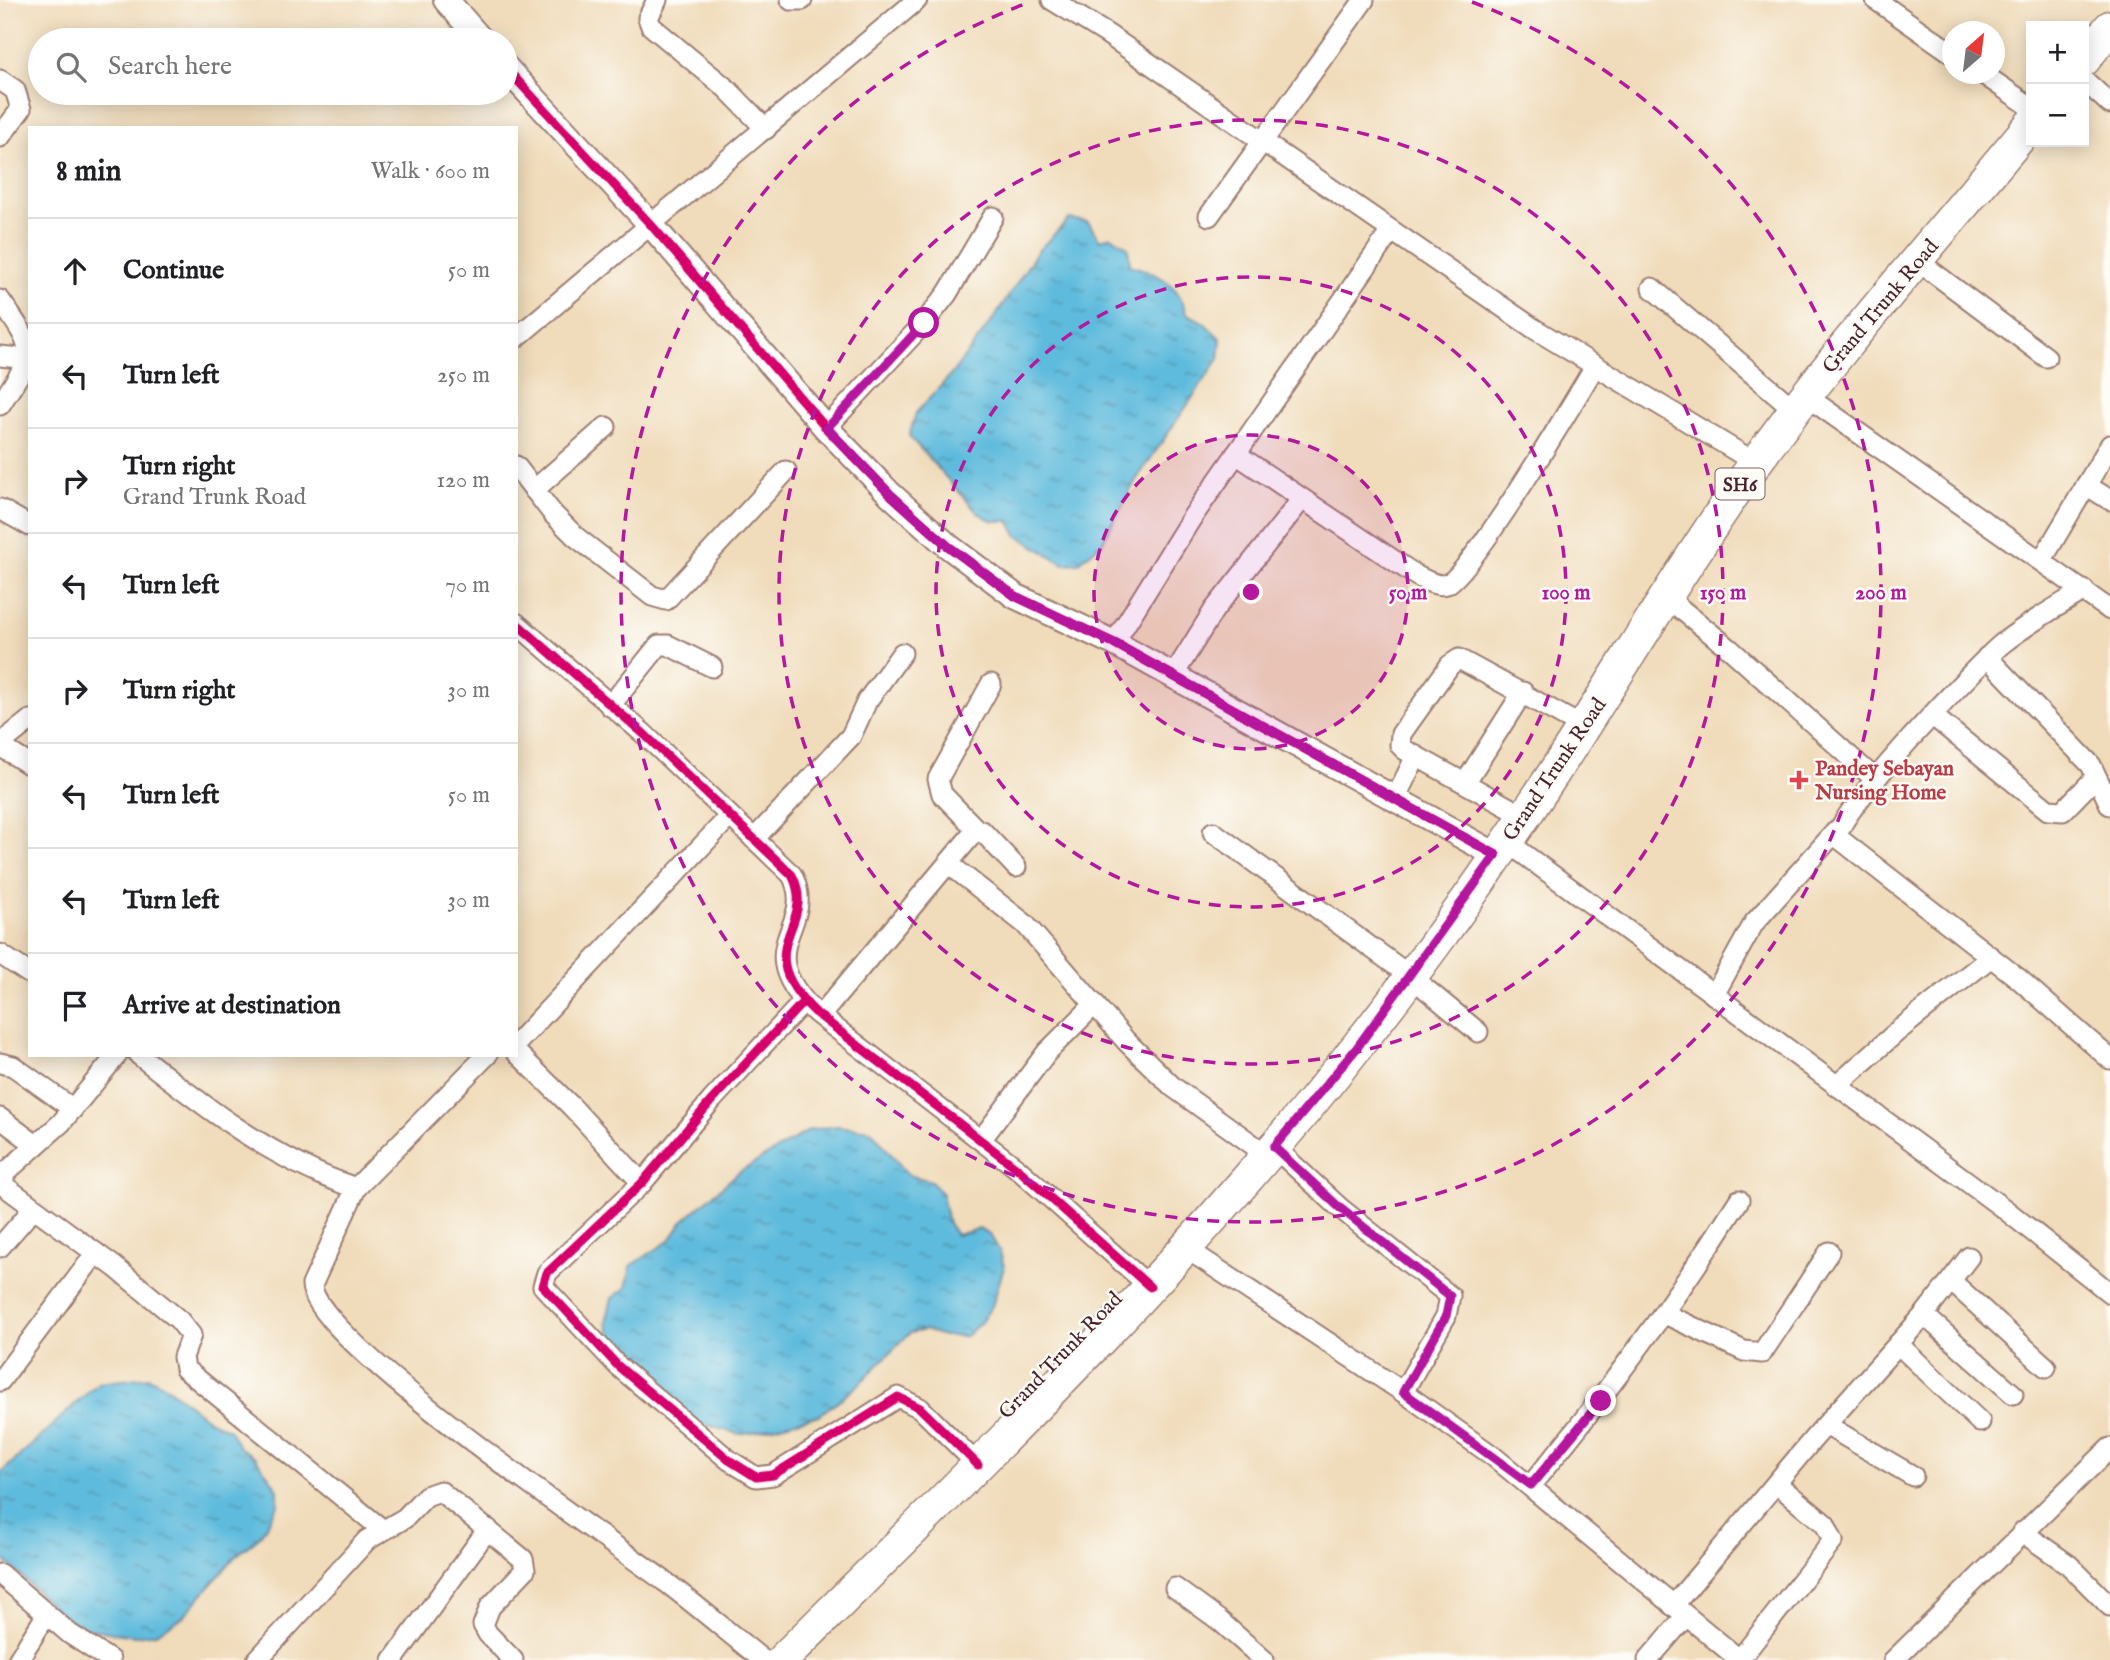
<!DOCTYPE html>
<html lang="en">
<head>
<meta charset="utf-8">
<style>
  :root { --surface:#fff; --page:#f2f2f2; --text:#202124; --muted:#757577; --line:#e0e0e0 }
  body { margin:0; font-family:"IM FELL English",serif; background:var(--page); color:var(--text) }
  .controls { position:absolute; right:21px; top:21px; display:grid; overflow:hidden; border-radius:0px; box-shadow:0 4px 18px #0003 }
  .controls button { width:63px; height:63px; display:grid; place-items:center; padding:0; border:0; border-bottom:2px solid var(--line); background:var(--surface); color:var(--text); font:35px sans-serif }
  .compass { position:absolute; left:1942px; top:21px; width:63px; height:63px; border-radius:50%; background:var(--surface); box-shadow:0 4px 18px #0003; rotate:28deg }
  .stop { position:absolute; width:21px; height:21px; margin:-16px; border:5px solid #b5179e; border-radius:50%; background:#fff }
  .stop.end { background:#b5179e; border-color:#fff; box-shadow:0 2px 7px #0008 }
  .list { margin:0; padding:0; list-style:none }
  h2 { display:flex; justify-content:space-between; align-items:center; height:91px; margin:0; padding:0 28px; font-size:30px }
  h2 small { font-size:23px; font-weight:400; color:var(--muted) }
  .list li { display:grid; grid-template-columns:46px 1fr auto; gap:21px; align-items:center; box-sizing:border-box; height:105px; padding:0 28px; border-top:2px solid var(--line) }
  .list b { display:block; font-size:26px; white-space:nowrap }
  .list p { margin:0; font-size:23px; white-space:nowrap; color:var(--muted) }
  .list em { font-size:23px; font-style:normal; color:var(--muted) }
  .icon { flex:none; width:38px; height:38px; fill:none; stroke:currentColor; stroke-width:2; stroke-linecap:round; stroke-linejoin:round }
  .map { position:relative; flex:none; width:2110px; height:1660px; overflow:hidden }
  .search { position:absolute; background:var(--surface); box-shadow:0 4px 18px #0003; left:28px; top:28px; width:490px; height:77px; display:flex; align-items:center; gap:18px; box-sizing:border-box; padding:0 24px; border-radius:38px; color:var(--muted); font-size:26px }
  .panel { position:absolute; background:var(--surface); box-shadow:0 4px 18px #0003; left:28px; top:126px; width:490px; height:931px; border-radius:0px }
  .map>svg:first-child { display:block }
  .water { fill:url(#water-ripples); stroke:#546d84; stroke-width:2 }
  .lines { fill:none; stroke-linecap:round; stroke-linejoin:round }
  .minor-casing { stroke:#9d7d72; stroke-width:23 }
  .tertiary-casing { stroke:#9d7d72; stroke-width:28 }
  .primary-casing { stroke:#9d7d72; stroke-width:35 }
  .minor { stroke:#fff; stroke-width:19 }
  .tertiary { stroke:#fff; stroke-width:24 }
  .primary { stroke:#fff; stroke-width:32 }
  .cycleway-casing { stroke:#fdfcf7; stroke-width:13 }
  .cycleway { stroke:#d6006c; stroke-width:9 }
  .route { stroke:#b5179e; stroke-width:9 }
  .ring { fill:none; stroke:#b5179e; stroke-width:3.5; stroke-dasharray:12 9 }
  .health-dot { fill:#e0444e; stroke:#fdfcf7; stroke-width:2.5 }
  .labels { text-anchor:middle; stroke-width:5; stroke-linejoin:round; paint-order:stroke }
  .shield { fill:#fdfcf7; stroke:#806168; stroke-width:2 }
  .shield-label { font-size:19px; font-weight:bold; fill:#4a1f2b }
  .street-label { font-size:21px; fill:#4a1f2b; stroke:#fdfcf7 }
  .health-label { font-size:21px; font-weight:bold; fill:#be3a42; stroke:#fdfcf7; text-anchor:start }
  .centre { fill:#b5179e; stroke:#fdfcf7; stroke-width:3.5 }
  .ring-label { font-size:21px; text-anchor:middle; font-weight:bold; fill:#b5179e; stroke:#fdfcf7; stroke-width:5; stroke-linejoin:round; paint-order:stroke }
</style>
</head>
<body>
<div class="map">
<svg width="2110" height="1660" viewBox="0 0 2110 1660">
  <defs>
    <pattern id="water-ripples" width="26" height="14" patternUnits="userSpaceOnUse" patternTransform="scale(1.75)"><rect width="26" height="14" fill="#5fbbdd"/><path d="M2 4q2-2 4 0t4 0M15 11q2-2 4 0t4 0" fill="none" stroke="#5097b3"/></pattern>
  </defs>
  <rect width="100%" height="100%" fill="#fdfcf7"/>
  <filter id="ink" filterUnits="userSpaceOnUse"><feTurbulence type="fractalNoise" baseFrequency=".0143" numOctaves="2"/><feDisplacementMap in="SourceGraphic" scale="14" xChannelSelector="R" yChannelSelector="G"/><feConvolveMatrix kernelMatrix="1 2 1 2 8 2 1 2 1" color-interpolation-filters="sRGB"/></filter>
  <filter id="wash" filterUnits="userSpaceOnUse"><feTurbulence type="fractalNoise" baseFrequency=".00686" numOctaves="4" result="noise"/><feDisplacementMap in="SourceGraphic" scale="28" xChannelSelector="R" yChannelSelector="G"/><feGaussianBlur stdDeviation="1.57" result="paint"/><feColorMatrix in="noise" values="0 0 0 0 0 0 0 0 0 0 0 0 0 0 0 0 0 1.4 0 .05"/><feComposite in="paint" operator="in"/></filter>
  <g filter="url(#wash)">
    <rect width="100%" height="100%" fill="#f0dbba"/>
    <g class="water">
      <path d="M1069,219L1088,222L1100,240L1111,236L1128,247L1130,265C1158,274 1179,282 1186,313L1203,322L1221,339L1219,359L1136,480L1102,543L1078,563L1064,564L1017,535L1009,521H992L977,512L909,436L916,413L950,376L997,314L1037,252Z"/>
      <polygon points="836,1126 871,1130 908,1175 931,1181 942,1194 948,1223 956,1235 979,1229 990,1235 1000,1252 1004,1267 992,1306 980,1323 966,1336 943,1336 926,1330 910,1333 855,1388 819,1415 759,1431 738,1434 691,1420 646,1380 612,1340 606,1322 612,1298 626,1288 631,1266 670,1240 684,1220 738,1173 810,1130"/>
      <polygon points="148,1377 163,1384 210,1421 230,1430 239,1447 255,1457 278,1489 278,1505 260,1536 236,1556 182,1618 156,1633 135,1636 89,1629 74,1624 57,1611 1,1557 0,1474 98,1383"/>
    </g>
  </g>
  <g filter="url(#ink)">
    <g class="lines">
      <defs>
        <g id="minor">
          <polyline points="657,0 648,18 651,26 727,89 766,129"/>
          <polyline points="791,0 802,0"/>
          <polyline points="1052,0 1107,34 1533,328 1756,463"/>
          <polyline points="1876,0 1952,53"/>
          <polyline points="1983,74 2031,107"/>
          <polyline points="0,80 15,90 21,109 0,137"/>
          <polyline points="2084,80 2110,104"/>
          <polyline points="1209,216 1364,0"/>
          <polyline points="1918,261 2046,357"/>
          <polyline points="1652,288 1795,410"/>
          <path d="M0,300C39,355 35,350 0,405"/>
          <polyline points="516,338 917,0"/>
          <polyline points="0,356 29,359"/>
          <polyline points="1806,396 2110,610"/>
          <polyline points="826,428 924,323 947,294 993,217"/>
          <path d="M1236,454L1417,576C1427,581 1437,587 1447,584C1471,575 1576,398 1595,366"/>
          <polyline points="516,466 553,514 576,537 652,596 666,600 786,471"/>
          <polyline points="2086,485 2110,500"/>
          <polyline points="534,490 606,427"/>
          <polyline points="0,509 30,526"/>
          <polyline points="2042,560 2110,445"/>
          <path d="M2084,590C2057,607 2028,623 2003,643C1978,663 1836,814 1837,837L2019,979L2110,1059"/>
          <polyline points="1666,597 1730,649 1876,780"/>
          <path d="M516,623L644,734L792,875C819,928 745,945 816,1013L1018,1169L1150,1287"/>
          <polyline points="1114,643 1191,519 1391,231"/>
          <polyline points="1987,657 2091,765 2110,805"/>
          <polyline points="1173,676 1214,610 1302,499"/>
          <polyline points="610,706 659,645 668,645 712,667"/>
          <polyline points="1933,716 2048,810 2063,811 2096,777"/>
          <polyline points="0,744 30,720"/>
          <polyline points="0,746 30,765"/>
          <polyline points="1465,783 1523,692"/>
          <polyline points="1395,799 1416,756"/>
          <polyline points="1524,816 1405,750 1400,745 1401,734 1450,665 1459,659 1583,727"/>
          <polyline points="977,830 942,794 938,779 991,684"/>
          <polyline points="1213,832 1410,976 1478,1032"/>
          <polyline points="754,839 851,736 867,701 902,653"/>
          <polyline points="1506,841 2007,1211 2110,1293"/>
          <polyline points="949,864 1025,924 1126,1041 1173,1087 1267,1155"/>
          <polyline points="0,954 30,974"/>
          <polyline points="1714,995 1754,923 1837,830"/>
          <polyline points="804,1001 712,1100 642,1183 547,1273 543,1286 618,1366 729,1460 756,1477 773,1475 898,1397 920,1408 978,1465"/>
          <polyline points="820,1016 976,830 982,831 1016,867"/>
          <polyline points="516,1044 729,817"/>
          <polyline points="516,1052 572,1107 642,1183"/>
          <polyline points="117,1055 61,1123 5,1173 3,1185 115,1267 179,1320 191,1335 183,1357 185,1369 383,1530"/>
          <path d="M139,1055C204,1107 276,1162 356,1188"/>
          <path d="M487,1055L356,1188L312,1285C313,1340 612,1542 667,1583C700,1608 731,1635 763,1660"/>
          <polyline points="0,1063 13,1066 73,1109"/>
          <polyline points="1836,1086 1899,1030 1991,957"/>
          <polyline points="0,1118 36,1145"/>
          <polyline points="981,1140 1047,1052 1095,1004"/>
          <polyline points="1274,1147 1340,1208 1450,1296 1446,1316 1403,1392"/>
          <polyline points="0,1247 33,1209"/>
          <polyline points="1187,1249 1403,1392 1493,1456 1740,1660"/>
          <polyline points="1951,1281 2046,1367"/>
          <polyline points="1665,1314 1744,1351 1762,1353 1829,1252"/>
          <polyline points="1924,1315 2013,1394"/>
          <polyline points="1898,1344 1980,1422"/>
          <polyline points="0,1381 96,1253"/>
          <polyline points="1826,1425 1913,1476"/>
          <path d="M1531,1485C1607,1394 1675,1301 1739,1200"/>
          <polyline points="2022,1532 2069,1565 2110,1606"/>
          <polyline points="0,1574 70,1634 110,1660"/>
          <polyline points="1175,1588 1220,1621 1264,1660"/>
          <polyline points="1673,1606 1814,1438 1924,1315 1969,1257"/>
          <polyline points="1740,1659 1833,1541 1825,1524 1777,1484"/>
          <polyline points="18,1660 47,1614"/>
          <polyline points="257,1660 367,1540 405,1518 426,1496 440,1491 523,1559 525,1570 490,1607 483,1625 488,1634 513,1660"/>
          <polyline points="393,1660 488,1529"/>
          <polyline points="1648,1660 1685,1617"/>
          <polyline points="1894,1660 2110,1448"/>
        </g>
        <g id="tertiary">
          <polyline points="446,0 481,40"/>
          <polyline points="506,68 652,226 826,428 890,494 948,546 1015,596 1114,643 1496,855"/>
        </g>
        <g id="primary">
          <polyline points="2084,60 2110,27"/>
          <path d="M782,1660C980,1464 1182,1268 1355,1049C1425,961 1491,868 1553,774C1615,679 1673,582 1737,489C1826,361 1932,244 2031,124"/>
        </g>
      </defs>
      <use href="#minor" class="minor-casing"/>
      <use href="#tertiary" class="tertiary-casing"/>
      <use href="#primary" class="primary-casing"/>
      <use href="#minor" class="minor"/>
      <use href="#tertiary" class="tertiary"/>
      <use href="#primary" class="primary"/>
      <defs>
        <g id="cycleway">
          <polyline points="506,68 652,226 826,428 890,494 948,546 1015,596 1114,643 1496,855"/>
          <path d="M516,623L644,734L792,875C819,928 745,945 816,1013L1018,1169L1150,1287"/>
          <polyline points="804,1001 712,1100 642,1183 547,1273 543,1286 618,1366 729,1460 756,1477 773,1475 898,1397 920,1408 978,1465"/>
        </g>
      </defs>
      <use href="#cycleway" class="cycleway-casing"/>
      <use href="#cycleway" class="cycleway"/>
    </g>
  </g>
  <g class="lines" filter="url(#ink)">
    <polyline class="route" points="924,323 827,428 890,494 948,546 1015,596 1114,643 1496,855 1356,1049 1274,1147 1340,1208 1450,1296 1446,1316 1403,1392 1531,1485 1601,1401"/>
  </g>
  <circle cx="1251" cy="592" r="157" fill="#b5179e" fill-opacity=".12"/>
  <g class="ring">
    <circle cx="1251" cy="592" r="157"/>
    <circle cx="1251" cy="592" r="315"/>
    <circle cx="1251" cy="592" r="472"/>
    <path d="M1472 2A630 630 0 1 1 1030 2"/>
  </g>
  <path class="health-dot" d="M1795.5 769.5h7v7h7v7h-7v7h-7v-7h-7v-7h7z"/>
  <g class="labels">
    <rect class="shield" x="1715.5" y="468.5" width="49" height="31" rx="5"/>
    <g class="shield-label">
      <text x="1740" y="491">SH6</text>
    </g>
    <g class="street-label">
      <text transform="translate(1880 306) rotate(-50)" y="7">Grand Trunk Road</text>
      <text transform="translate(1554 769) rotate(-56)" y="7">Grand Trunk Road</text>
      <text transform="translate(1060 1355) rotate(-46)" y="7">Grand Trunk Road</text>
    </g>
    <g class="health-label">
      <text x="1815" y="775">Pandey Sebayan<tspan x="1815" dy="24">Nursing Home</tspan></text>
    </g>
  </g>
  <circle cx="1251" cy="592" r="10" class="centre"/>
  <g class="ring-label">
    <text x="1408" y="599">50 m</text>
    <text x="1566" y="599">100 m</text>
    <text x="1723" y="599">150 m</text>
    <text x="1881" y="599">200 m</text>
  </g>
</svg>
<div class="controls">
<button>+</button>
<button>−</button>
</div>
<svg class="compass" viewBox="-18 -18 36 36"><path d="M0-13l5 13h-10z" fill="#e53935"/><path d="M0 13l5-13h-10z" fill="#757577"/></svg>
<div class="stop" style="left:924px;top:323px"></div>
<div class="stop end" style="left:1601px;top:1401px"></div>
<div class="search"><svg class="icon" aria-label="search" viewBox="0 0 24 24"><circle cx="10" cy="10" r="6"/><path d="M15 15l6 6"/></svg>Search here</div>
<section class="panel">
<h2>8 min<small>Walk · 600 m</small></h2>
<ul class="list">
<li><svg class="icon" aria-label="ahead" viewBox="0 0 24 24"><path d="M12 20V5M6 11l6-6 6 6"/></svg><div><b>Continue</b></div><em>50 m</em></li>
<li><svg class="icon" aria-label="left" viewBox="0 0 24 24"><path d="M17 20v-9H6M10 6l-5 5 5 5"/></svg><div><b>Turn left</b></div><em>250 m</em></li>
<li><svg class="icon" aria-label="right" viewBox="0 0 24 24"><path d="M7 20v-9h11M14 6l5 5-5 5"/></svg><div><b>Turn right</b><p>Grand Trunk Road</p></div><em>120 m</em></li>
<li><svg class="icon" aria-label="left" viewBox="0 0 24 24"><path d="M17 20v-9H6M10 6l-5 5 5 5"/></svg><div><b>Turn left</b></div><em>70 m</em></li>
<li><svg class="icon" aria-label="right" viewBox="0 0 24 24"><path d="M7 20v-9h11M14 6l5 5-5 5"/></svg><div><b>Turn right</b></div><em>30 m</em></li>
<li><svg class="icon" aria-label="left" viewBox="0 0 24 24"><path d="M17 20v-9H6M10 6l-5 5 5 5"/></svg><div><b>Turn left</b></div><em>50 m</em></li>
<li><svg class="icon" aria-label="left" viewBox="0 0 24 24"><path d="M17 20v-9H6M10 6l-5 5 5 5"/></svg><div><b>Turn left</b></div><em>30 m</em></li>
<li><svg class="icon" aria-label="arrive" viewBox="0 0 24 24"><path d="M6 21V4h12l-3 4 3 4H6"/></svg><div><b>Arrive at destination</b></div></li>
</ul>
</section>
</div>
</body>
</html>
